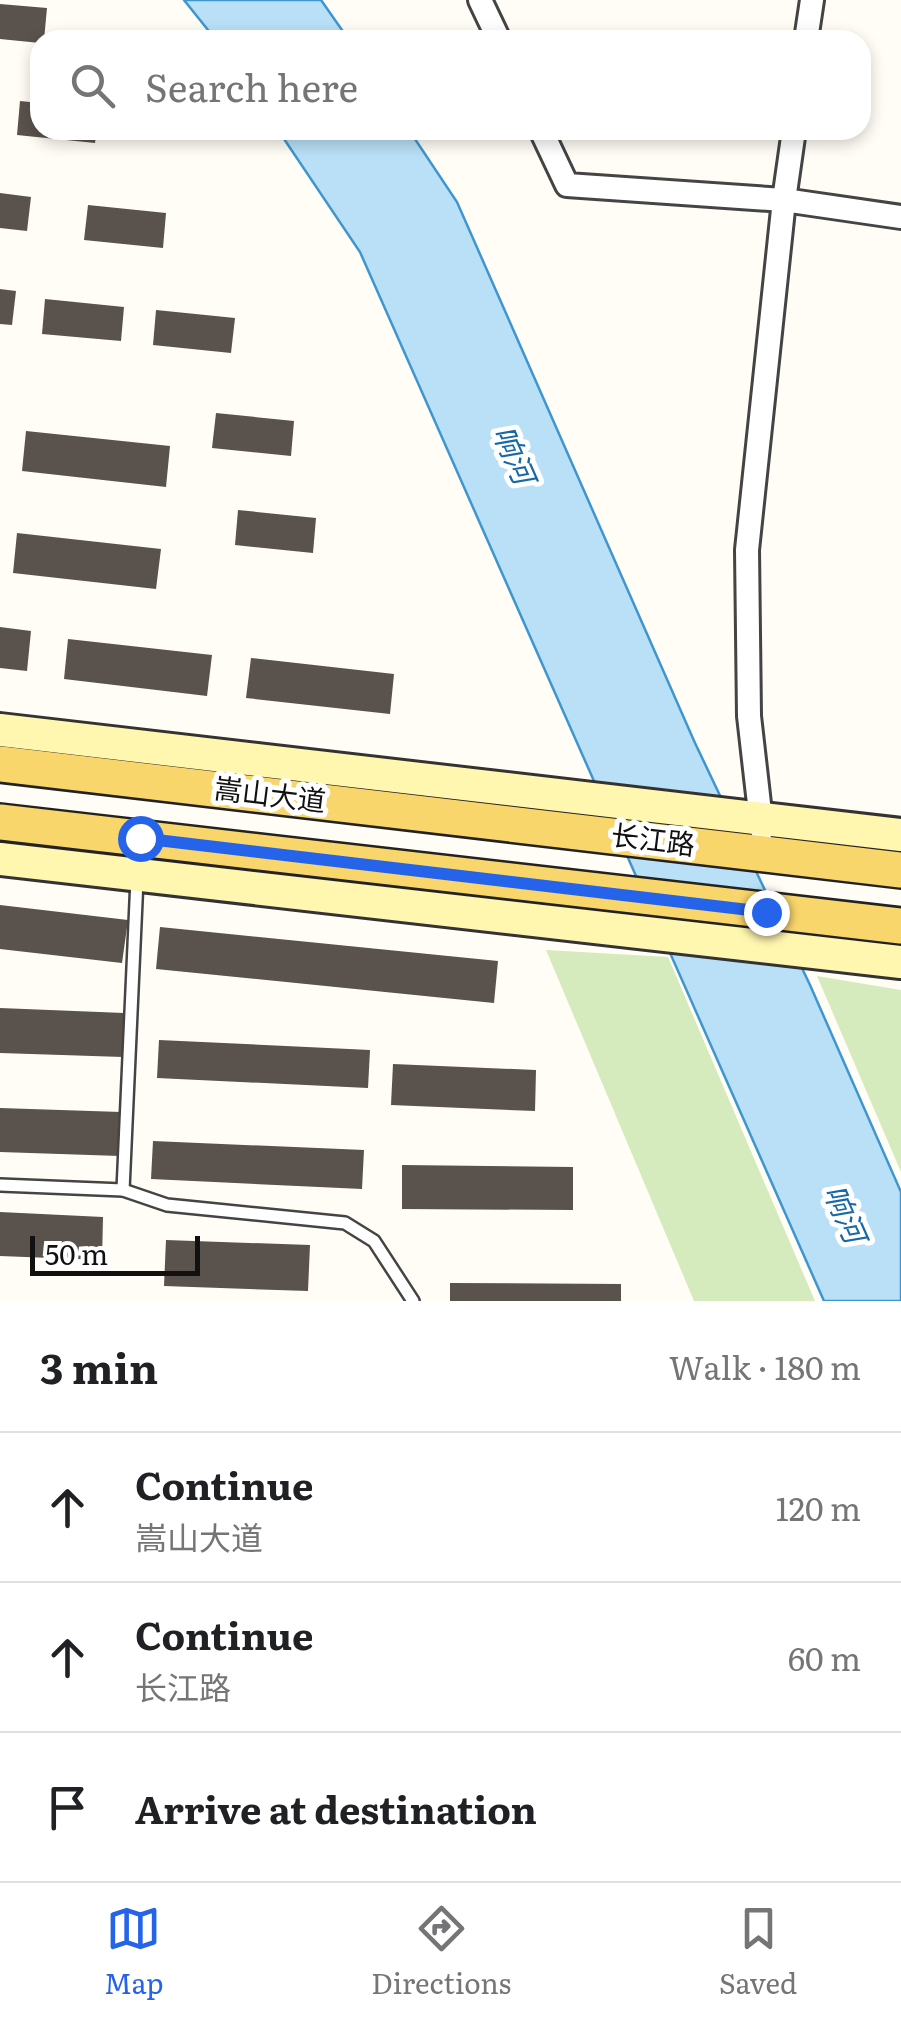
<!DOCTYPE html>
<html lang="en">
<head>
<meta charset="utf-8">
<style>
  :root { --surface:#fff; --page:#f2f2f2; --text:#202124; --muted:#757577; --line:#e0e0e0; --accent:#2563eb }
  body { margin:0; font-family:Literata,"Noto Sans SC",serif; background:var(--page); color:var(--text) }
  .scale { position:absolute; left:30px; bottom:25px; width:170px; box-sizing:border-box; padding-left:10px; border:5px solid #111; border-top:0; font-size:28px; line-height:35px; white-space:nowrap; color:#111; -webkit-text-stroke:8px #fff; paint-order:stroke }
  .stop { position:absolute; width:30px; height:30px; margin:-22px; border:8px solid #2563eb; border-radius:50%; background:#fff }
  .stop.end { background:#2563eb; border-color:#fff; box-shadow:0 2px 10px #0008 }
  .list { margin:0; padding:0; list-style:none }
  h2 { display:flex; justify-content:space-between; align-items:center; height:130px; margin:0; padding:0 40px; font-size:42px }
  h2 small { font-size:32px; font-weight:400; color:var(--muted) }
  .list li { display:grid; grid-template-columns:65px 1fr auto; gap:30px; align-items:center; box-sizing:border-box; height:150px; padding:0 40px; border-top:2px solid var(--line) }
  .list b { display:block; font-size:38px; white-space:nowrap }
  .list p { margin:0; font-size:32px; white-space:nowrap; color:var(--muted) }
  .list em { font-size:32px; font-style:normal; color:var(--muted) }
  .icon { flex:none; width:55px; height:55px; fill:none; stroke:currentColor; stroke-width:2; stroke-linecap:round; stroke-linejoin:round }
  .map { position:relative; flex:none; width:901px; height:1301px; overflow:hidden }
  .search { position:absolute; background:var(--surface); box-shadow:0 5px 15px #0003; left:30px; right:30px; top:30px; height:110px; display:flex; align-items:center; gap:25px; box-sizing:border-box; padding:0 35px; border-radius:30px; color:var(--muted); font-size:38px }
  .sheet { height:580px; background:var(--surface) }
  nav { display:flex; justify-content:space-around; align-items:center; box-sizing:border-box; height:140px; border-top:2px solid var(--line); background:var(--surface); font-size:28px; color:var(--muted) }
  nav a { display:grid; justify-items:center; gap:5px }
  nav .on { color:var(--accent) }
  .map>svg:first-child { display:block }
  .green { fill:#d5ebbd }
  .water { fill:#b9e0f7; stroke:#3f96cf; stroke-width:2.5 }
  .building { fill:#5a524d }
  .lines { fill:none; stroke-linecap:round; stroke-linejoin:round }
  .lane-casing { stroke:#444; stroke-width:16 }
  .street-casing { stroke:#444; stroke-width:28 }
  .secondary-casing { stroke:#333; stroke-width:38 }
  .primary-casing { stroke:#222; stroke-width:40 }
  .lane { stroke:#fff; stroke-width:11 }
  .street { stroke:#fff; stroke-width:22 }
  .secondary { stroke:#fff6b0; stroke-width:32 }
  .primary { stroke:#f9d66b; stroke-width:35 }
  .route { stroke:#2563eb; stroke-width:12 }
  .labels { text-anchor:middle; stroke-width:10; stroke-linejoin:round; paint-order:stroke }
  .street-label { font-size:28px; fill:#111; stroke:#fff }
  .water-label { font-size:30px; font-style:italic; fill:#1768a6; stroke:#fff }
</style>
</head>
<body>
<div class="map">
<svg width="901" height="1301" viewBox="0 0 901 1301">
  <rect width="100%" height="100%" fill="#fffdf5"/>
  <g class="green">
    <polygon points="546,950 668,957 815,1301 694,1301"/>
    <polygon points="817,976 901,990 901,1172"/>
  </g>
  <g class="water">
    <polygon points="184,0 321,0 349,40 216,40"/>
    <polygon points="278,130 409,130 457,202 695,743 810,985 901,1192 901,1301 824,1301 360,252"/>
  </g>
  <g class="building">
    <polygon points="0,4 47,8 44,40 40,40 40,43 0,39"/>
    <polygon points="20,101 40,103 40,130 97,130 95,143 17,135"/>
    <polygon points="0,193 31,197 27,231 0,228"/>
    <polygon points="88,205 166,213 163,248 84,240"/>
    <polygon points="0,289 16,291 12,325 0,324"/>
    <polygon points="45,299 124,307 121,341 42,334"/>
    <polygon points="156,310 235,318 231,353 153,345"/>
    <polygon points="216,413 294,421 291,456 212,448"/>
    <polygon points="26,431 170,446 166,487 22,471"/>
    <polygon points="238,510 316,518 313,553 235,545"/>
    <polygon points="17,533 161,549 156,589 13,573"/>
    <polygon points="0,627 31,631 27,671 0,668"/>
    <polygon points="68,639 212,655 207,696 64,679"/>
    <polygon points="251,658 394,674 390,714 246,698"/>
    <polygon points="0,905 128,920 122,963 0,949"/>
    <polygon points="160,927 498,961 494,1003 156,969"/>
    <polygon points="0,1008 124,1013 123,1057 0,1053"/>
    <polygon points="159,1040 370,1050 368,1088 157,1078"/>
    <polygon points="393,1064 536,1070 535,1111 391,1105"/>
    <polygon points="0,1108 121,1112 120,1156 0,1152"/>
    <polygon points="153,1141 364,1150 362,1189 151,1179"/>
    <polygon points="402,1165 573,1167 573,1210 402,1209"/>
    <polygon points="0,1212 103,1217 102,1260 0,1256"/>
    <polygon points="166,1240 310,1245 308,1291 164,1286"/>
    <polygon points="450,1283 621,1284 621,1301 450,1301"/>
  </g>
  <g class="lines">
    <defs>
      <g id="lane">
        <polyline points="0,1185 123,1190 167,1205 345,1223 374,1241 413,1301"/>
        <polyline points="123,1190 137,879"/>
      </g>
      <g id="street">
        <polyline points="480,0 499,40"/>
        <polyline points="806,40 812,0"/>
        <polyline points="541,130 567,185 784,200 747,550 749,716 762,830"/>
        <polyline points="794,130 784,200 901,217"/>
      </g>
      <g id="secondary">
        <polyline points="0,730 901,835"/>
        <polyline points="0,859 901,962"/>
      </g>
      <g id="primary">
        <polyline points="0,764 901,870"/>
        <polyline points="0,822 901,926"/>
      </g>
    </defs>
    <use href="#lane" class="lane-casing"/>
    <use href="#street" class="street-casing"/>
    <use href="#secondary" class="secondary-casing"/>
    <use href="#primary" class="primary-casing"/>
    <use href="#lane" class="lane"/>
    <use href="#street" class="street"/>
    <use href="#secondary" class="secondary"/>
    <use href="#primary" class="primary"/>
  </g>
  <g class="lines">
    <polyline class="route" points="140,838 766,912"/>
  </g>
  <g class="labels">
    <g class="street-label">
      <text transform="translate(270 795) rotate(7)" y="10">嵩山大道</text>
      <text transform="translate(653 840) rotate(7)" y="10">长江路</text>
    </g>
    <g class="water-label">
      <text transform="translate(513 455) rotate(66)" y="10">响河</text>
      <text transform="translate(844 1214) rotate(66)" y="10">响河</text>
    </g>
  </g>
</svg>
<div class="scale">50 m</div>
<div class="stop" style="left:140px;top:838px"></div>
<div class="stop end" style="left:766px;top:912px"></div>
<div class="search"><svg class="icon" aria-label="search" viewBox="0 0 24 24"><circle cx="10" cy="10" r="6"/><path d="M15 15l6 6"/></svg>Search here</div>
</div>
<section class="sheet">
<h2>3 min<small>Walk · 180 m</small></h2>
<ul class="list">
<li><svg class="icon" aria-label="ahead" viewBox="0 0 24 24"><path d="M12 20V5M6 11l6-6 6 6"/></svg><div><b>Continue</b><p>嵩山大道</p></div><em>120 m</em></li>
<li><svg class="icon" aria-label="ahead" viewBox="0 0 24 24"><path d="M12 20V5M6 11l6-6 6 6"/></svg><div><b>Continue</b><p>长江路</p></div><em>60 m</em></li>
<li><svg class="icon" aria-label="arrive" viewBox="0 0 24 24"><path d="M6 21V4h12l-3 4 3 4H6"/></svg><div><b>Arrive at destination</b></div></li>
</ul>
</section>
<nav>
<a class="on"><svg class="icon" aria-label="map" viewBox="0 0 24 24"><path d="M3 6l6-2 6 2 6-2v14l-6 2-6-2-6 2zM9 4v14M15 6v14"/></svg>Map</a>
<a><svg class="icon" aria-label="directions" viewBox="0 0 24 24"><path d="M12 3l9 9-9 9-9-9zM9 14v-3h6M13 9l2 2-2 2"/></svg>Directions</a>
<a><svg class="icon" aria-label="saved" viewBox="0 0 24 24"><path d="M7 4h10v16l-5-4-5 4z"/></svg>Saved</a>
</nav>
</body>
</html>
